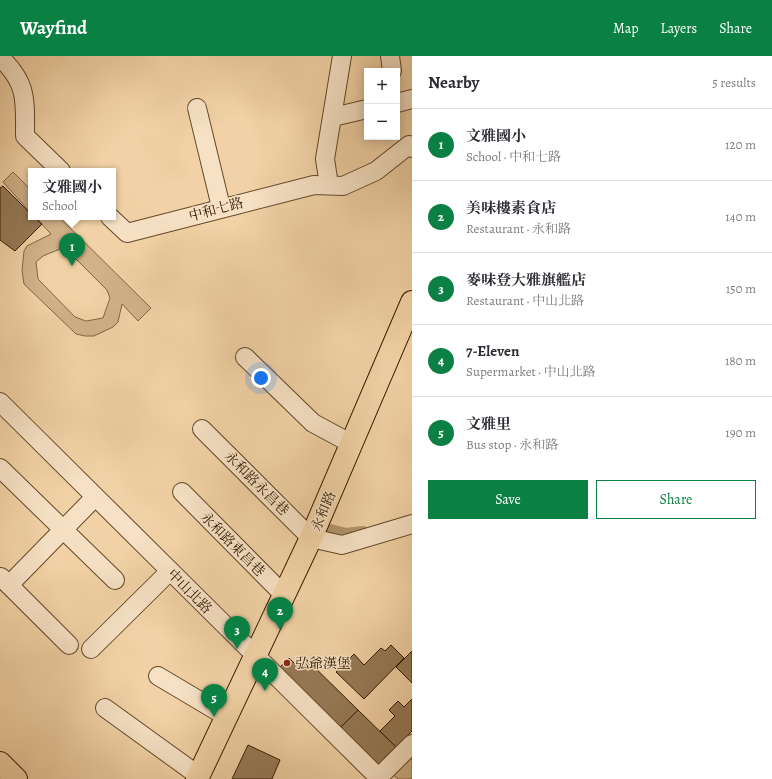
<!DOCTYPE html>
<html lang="en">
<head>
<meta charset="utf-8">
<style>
  :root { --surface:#fff; --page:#f2f2f3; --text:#2b2b33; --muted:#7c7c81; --line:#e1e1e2; --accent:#0b8043 }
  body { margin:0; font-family:Alegreya,"Noto Serif TC",serif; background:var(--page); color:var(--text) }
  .controls { position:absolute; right:12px; top:12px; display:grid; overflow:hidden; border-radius:0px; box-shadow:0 2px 10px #0003 }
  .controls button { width:36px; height:36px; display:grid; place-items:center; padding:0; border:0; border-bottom:1px solid var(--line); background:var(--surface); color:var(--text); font:20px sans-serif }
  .you { position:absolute; left:261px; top:322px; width:14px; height:14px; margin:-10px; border:3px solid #fff; border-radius:50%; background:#1a73e8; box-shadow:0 0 0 6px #1a73e833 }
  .badge { display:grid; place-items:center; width:26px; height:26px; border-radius:50%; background:var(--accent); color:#fff; font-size:13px; font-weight:700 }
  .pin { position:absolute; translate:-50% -33px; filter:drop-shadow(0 1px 2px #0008) }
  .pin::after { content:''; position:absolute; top:21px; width:14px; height:12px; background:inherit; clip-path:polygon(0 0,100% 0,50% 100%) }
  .popup { position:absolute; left:28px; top:112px; width:88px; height:52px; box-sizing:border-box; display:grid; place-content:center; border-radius:0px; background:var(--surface); filter:drop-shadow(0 1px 3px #0005); font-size:13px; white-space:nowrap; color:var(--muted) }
  .popup b { font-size:15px; color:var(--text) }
  .popup::after { content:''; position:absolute; left:50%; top:100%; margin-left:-8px; border:8px solid transparent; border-top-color:var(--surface) }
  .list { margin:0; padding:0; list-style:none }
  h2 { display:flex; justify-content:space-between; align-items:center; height:52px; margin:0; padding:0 16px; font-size:17px }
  h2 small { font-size:13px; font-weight:400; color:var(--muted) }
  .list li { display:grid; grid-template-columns:26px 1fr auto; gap:12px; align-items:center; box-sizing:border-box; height:72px; padding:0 16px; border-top:1px solid var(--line) }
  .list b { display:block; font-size:15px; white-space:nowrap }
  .list p { margin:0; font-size:13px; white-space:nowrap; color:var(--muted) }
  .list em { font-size:13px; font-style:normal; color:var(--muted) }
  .actions { display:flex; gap:8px; padding:12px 16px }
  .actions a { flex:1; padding:9px 0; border:1px solid var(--accent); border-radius:0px; text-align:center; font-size:14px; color:var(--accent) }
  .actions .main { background:var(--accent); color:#fff }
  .map { position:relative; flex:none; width:412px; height:723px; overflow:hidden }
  header { display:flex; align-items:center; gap:24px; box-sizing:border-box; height:56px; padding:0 20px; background:var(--accent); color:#fff }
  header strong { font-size:19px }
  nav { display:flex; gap:22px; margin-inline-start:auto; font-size:14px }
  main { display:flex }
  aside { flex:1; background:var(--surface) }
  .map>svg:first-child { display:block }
  .green { fill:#d1b289; stroke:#826644; fill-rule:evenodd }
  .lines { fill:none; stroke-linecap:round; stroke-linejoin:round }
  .canal { stroke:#b1936d; stroke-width:12 }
  .building { fill:#967a56; stroke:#341b00 }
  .minor-casing { stroke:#634829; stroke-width:20 }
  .major-casing { stroke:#341b00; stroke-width:24 }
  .minor { stroke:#f6e1c4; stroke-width:18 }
  .major { stroke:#f1d1a5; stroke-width:22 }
  .poi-dot { fill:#8f2418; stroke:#f6e1c4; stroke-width:1.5 }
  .labels { text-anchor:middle; stroke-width:3; stroke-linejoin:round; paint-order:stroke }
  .street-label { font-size:14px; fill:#341b00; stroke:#f6e1c4 }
  .poi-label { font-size:14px; fill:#341b00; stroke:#f6e1c4; text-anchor:start }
</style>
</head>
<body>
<header>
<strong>Wayfind</strong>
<nav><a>Map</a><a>Layers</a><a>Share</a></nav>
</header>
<main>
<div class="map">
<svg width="412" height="723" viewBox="0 0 412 723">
  <rect width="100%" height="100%" fill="#f1d1a5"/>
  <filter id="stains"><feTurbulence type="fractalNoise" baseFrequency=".005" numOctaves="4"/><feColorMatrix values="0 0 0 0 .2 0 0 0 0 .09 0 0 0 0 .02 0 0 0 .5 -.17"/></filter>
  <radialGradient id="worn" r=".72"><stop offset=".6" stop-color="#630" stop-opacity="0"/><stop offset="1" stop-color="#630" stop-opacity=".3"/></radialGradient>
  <g class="green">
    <polygon points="13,116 31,134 31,157 3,126"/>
    <path d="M35,161H59L151,252L138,265L122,248L118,266L113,271L94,280H85L76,278L24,228L22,215L24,195L27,190L51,178ZM60,193L68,195L107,234L110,242L103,262L86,265L75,261L38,223L36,206L43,200Z"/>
    <polygon points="412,694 412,723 398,723 390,716"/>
  </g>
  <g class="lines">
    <polyline class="canal" points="311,469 346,478 363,476"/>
  </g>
  <g class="building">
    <polygon points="3,130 31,158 31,161 34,161 42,168 15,195 0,184 0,132"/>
    <polygon points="391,589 404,602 364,643 336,616 354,598 364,609 381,592 385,595"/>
    <polygon points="412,595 412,627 396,611"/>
    <polygon points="303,600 358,654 340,672 279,612 289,602 295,608"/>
    <polygon points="412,643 412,675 396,691 380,675 395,660 389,654 398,645 404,651"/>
    <polygon points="358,654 396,691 378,709 340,672"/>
    <polygon points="248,689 280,704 272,723 232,723"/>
  </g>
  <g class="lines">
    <defs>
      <g id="minor">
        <polyline points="390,0 392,15"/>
        <path d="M0,1C28,28 25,44 25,80L61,115"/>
        <polyline points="397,47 412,43"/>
        <polyline points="197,52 221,151"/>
        <polyline points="333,61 367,53"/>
        <polyline points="329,129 325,103 342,0"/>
        <polyline points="110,161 127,177 314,129 343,130 376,115 409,89 412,92"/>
        <polyline points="245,301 313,367 352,388"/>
        <polyline points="0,346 380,723"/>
        <polyline points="202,373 311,482 342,489 412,468"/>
        <polyline points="0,412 115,524"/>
        <polyline points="182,436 284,539"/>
        <polyline points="1,521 69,589"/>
        <polyline points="9,529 95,441"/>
        <polyline points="91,593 170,515"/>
        <polyline points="158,620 227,661"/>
        <polyline points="105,652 199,720"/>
        <polyline points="377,723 412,688"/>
      </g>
      <g id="major">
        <polyline points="0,707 16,723"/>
        <polyline points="197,723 311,482 412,246"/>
      </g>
    </defs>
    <use href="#minor" class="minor-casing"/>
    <use href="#major" class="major-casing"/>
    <use href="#minor" class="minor"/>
    <use href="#major" class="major"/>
  </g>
  <circle class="poi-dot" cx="287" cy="607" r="4"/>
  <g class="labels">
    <g class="street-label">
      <text transform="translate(216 153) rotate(-15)" y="5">中和七路</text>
      <text transform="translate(257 427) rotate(45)" y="5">永和路永昌巷</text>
      <text transform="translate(323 455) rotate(-67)" y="5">永和路</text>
      <text transform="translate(233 488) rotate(45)" y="5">永和路東昌巷</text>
      <text transform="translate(190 535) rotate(45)" y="5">中山北路</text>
    </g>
    <g class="poi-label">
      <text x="295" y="612">弘爺漢堡</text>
    </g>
  </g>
  <rect width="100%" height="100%" filter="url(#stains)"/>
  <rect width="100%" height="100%" fill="url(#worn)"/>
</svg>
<div class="controls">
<button>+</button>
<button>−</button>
</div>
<div class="you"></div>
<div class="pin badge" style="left:72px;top:210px">1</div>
<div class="popup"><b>文雅國小</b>School</div>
<div class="pin badge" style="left:280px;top:574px">2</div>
<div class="pin badge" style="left:237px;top:593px">3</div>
<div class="pin badge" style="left:265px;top:635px">4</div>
<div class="pin badge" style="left:214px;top:661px">5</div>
</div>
<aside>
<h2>Nearby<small>5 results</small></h2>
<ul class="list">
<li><span class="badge">1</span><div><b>文雅國小</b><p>School · 中和七路</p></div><em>120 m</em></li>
<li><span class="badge">2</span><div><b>美味樓素食店</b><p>Restaurant · 永和路</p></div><em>140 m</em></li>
<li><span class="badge">3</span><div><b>麥味登大雅旗艦店</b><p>Restaurant · 中山北路</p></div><em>150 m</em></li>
<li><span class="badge">4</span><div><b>7-Eleven</b><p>Supermarket · 中山北路</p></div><em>180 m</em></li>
<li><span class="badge">5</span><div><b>文雅里</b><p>Bus stop · 永和路</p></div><em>190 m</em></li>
</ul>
<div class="actions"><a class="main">Save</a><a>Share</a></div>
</aside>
</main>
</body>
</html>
